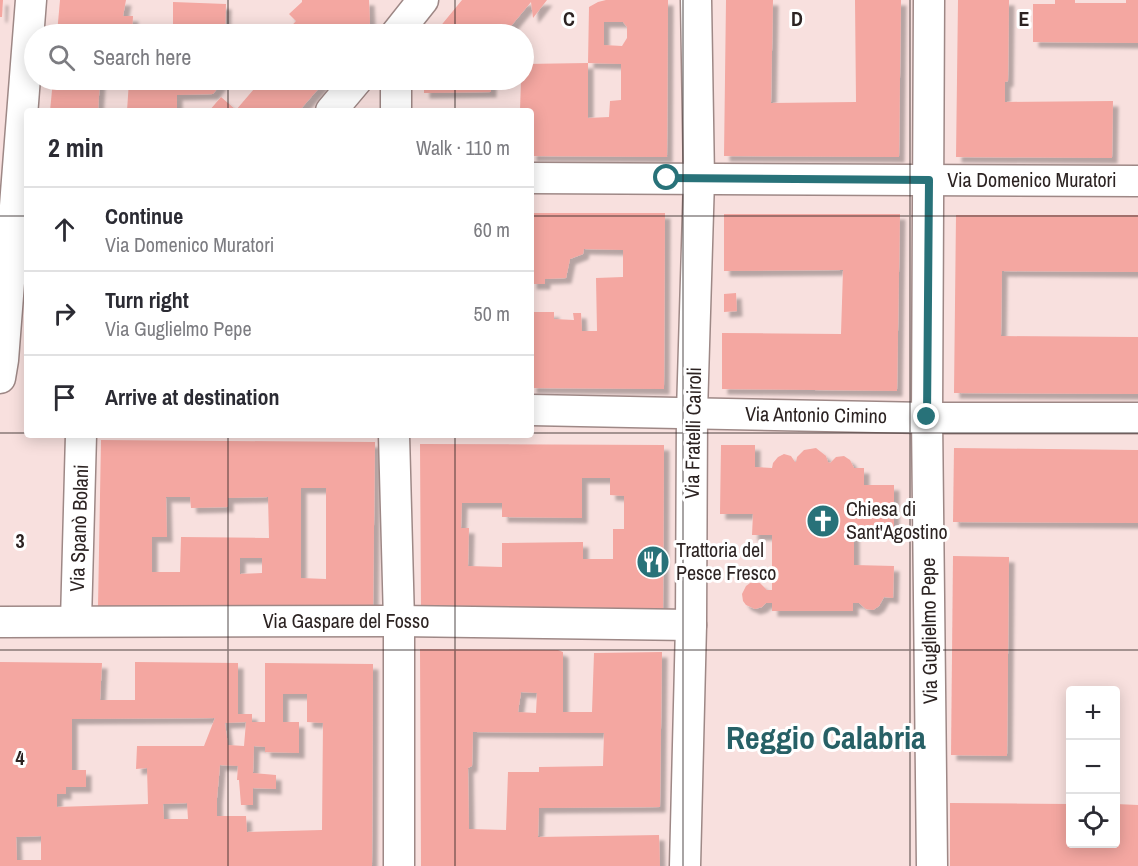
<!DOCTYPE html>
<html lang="en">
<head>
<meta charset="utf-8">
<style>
  :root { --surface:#fff; --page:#f7f7f7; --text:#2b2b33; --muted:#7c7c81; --line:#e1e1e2 }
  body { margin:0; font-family:"Archivo Narrow",sans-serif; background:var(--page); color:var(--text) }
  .controls { position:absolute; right:18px; bottom:18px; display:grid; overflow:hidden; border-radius:6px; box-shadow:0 3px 15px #0003 }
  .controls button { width:54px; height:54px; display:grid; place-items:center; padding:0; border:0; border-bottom:2px solid var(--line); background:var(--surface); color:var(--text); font:30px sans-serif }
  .stop { position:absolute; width:18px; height:18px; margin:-14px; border:4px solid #287279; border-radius:50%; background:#fff }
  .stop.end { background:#287279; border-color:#fff; box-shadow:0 2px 6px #0008 }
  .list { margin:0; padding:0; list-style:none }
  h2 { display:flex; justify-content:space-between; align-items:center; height:78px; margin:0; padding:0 24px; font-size:26px }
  h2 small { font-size:20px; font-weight:400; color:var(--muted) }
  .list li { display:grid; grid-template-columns:39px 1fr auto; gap:18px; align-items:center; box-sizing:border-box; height:84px; padding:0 24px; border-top:2px solid var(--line) }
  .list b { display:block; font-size:22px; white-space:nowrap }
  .list p { margin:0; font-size:20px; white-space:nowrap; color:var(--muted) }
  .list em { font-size:20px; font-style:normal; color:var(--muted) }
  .icon { flex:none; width:33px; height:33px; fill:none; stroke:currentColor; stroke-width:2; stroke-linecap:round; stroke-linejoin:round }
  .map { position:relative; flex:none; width:1138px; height:866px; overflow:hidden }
  .search { position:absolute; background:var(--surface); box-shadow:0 3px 15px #0003; left:24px; top:24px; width:510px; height:66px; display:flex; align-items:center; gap:15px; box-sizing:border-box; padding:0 21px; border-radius:33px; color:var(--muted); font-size:22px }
  .panel { position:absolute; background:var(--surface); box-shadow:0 3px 15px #0003; left:24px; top:108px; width:510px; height:330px; border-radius:6px }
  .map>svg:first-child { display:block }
  .building { fill:#f4a7a1; fill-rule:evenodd; filter:url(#shadow) }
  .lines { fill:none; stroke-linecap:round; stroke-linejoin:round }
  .minor-casing { stroke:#9e8886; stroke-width:33 }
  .minor { stroke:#fff; stroke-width:30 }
  .route { stroke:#287279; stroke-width:8 }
  .grid { fill:none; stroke:#2c2322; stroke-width:1.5; stroke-opacity:0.55 }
  .labels { text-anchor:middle; stroke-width:6; stroke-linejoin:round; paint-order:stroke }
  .street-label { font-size:20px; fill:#2c2322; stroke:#fff }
  .poi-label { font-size:20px; fill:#2c2322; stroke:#fff; text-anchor:start }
  .town-label { font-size:32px; font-weight:bold; fill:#276066; stroke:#fff }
  .grid-label { font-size:20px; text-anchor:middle; font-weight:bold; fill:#2c2322; stroke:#fff; stroke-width:6; stroke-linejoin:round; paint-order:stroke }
</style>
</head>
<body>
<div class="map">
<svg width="1138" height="866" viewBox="0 0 1138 866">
  <defs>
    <filter id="shadow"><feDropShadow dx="5.5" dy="5.5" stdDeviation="1.5" flood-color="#0004"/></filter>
  </defs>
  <rect width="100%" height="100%" fill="#f8e0de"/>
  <g class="building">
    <polygon points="0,0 3,0 2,17 0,17"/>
    <polygon points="60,0 126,0 123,16 133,16 132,34 57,34"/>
    <polygon points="302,0 369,0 370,22 368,30 365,34 284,34 296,21 289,14 302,2"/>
    <polygon points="462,0 547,0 533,18 531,2 506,32 511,34 434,34"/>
    <path d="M606,0H668L667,157L531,156V111H520L521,80H524V64L588,63V118L609,117L610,101L621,100V64L588,63L589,7L598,2ZM604,22H623L627,27V38L622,46L604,45Z"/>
    <polygon points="726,0 773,0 771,103 856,102 855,0 901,0 899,157 724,156"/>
    <polygon points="958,0 1009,0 1008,81 1005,82 1005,102 1113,101 1112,158 956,157"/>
    <polygon points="1055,0 1075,0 1075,3 1126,3 1126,0 1138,0 1138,43 1033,42 1033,4 1055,4"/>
    <polygon points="173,2 226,4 225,34 173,34"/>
    <polygon points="53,80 100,80 98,111 50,111"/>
    <polygon points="172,80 224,80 213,94 177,95 177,111 127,111 129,81 172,81"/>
    <polygon points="257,80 326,80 299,111 209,111 221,97 236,110 260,82"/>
    <polygon points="424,80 491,80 491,92 424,93"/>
    <polygon points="531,213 665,213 664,389 531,388 531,312 554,312 554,319 574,320 573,313 581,313 582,331 597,331 596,278 623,277 623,250 584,249 583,254 570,259 566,278 545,279 545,284 531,284"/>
    <polygon points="724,214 900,214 897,391 722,389 722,333 841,334 843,270 724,271"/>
    <polygon points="956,215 1138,215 1138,272 1002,271 1001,336 1138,337 1138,394 954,393"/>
    <polygon points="736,293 737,311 724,312 724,294"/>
    <path d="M101,440L375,442L373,611L98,607ZM301,488H326V579L301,578ZM166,497H190L191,508L228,507V498L268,497L269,538L181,537L180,572H152V537H167ZM240,558H262V573L240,574Z"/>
    <path d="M420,444L664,445L663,614L421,611ZM582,478H610V495L624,496V529H613V559H583V542L502,543V567L468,566L469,528H461L462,503H502V517L582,518Z"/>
    <polygon points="721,445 755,445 755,467 772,468 773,463 778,457 784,454 791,456 795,462 796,462 797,457 804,450 816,448 826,456 828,462 830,463 836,457 844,456 850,460 854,468 864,468 864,485 894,485 894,529 854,529 854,565 894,566 893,598 884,597 879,606 873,610 866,609 859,603 853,603 853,611 772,611 772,603 766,603 762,607 755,609 746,605 743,601 742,594 746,586 750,583 760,583 767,590 772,590 772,535 752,535 753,514 720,514"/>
    <polygon points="954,448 1138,450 1138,523 953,522"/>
    <polygon points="953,556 1009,557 1007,756 951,755"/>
    <path d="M420,649L558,650L563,652V712H592L594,653L662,652L660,807L539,808L538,837L659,835L660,866H421ZM521,692L537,693L536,713L518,712ZM473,732L604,733L603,766L539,767V772H508L506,830L469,829L468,768L472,766Z"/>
    <path d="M0,662L102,663L100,700H135V662L238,663V714H252V722H265V663L373,664L372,866H0ZM283,694H307V722L323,723L322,830L247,832L246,816H217V798L220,765L238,766L237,780H239L241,805H253V788L276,789V775L253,773L254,746L265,747V752L299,753V722H283ZM215,718L204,746H137L136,769L147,768L148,804L57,807V794H66V787H86V770H72V719ZM246,722L244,746L228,745L225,723ZM187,803L188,819H164L163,804ZM41,836V860H17L16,837Z"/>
    <polygon points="950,803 1070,804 1070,844 1116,844 1116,804 1138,805 1138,866 950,866"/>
  </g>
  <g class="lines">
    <defs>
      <g id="minor">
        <polyline points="929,0 927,418 932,866"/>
        <polyline points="396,34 423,0"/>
        <polyline points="396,80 396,111"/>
        <polyline points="331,111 357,80"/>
        <polyline points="531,178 1138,181"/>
        <polyline points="0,378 3,360 31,0"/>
        <polyline points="531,410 927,418 1138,418"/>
        <polyline points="394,435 399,621 399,866"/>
        <polyline points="76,621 81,435"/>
        <polyline points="0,622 399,621 691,625"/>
        <polyline points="685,866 691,625 692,412 699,179 696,0"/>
      </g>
    </defs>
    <use href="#minor" class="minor-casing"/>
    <use href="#minor" class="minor"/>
  </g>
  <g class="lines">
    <polyline class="route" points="667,178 929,180 927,417"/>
  </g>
  <path class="grid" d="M228,0V34M455,0V34M683,0V866M910,0V866M228,80V111M455,80V111M0,216H27M531,216H1138M0,433H27M531,433H1138M228,435V866M455,435V866M0,650H1138"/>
  <defs>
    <symbol id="church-disc" viewBox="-11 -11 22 22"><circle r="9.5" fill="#287279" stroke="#fff"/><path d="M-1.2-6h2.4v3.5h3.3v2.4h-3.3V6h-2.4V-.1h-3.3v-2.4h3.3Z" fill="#fff"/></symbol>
    <symbol id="restaurant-disc" viewBox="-11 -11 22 22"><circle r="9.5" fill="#287279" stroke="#fff"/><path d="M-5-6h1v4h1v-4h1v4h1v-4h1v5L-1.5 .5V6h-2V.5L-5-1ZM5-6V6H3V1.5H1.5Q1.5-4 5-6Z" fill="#fff"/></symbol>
  </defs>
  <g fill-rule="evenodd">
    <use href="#church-disc" x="804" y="502" width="38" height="38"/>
    <use href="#restaurant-disc" x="634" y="543" width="38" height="38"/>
  </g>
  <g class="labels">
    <g class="street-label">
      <text x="1032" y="187">Via Domenico Muratori</text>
      <text transform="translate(816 415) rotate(1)" y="7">Via Antonio Cimino</text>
      <text transform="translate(693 433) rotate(-89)" y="7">Via Fratelli Cairoli</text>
      <text transform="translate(79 528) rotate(-88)" y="7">Via Spanò Bolani</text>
      <text x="346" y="628">Via Gaspare del Fosso</text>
      <text transform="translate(929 631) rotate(-91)" y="7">Via Guglielmo Pepe</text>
    </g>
    <g class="poi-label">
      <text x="846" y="516">Chiesa di<tspan x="846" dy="23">Sant'Agostino</tspan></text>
      <text x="676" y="557">Trattoria del<tspan x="676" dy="23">Pesce Fresco</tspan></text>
    </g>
    <g class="town-label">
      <text x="826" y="749">Reggio Calabria</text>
    </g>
  </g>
  <g class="grid-label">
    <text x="569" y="26">C</text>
    <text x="797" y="26">D</text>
    <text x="1024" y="26">E</text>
    <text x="20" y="548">3</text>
    <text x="20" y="765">4</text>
  </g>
</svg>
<div class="controls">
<button>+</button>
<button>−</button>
<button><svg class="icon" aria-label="locate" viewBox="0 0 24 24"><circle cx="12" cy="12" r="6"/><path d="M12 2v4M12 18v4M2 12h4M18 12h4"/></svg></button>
</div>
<div class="stop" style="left:667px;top:178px"></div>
<div class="stop end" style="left:927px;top:417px"></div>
<div class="search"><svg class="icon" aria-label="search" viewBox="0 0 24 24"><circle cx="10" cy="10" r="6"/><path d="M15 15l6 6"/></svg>Search here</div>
<section class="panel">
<h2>2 min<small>Walk · 110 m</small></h2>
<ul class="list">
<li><svg class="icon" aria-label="ahead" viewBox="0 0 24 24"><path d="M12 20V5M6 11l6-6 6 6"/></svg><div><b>Continue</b><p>Via Domenico Muratori</p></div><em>60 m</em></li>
<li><svg class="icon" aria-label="right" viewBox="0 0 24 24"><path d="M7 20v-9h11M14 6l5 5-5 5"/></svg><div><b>Turn right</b><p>Via Guglielmo Pepe</p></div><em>50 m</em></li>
<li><svg class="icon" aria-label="arrive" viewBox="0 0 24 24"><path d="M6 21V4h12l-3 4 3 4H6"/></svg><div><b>Arrive at destination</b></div></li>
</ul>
</section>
</div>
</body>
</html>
